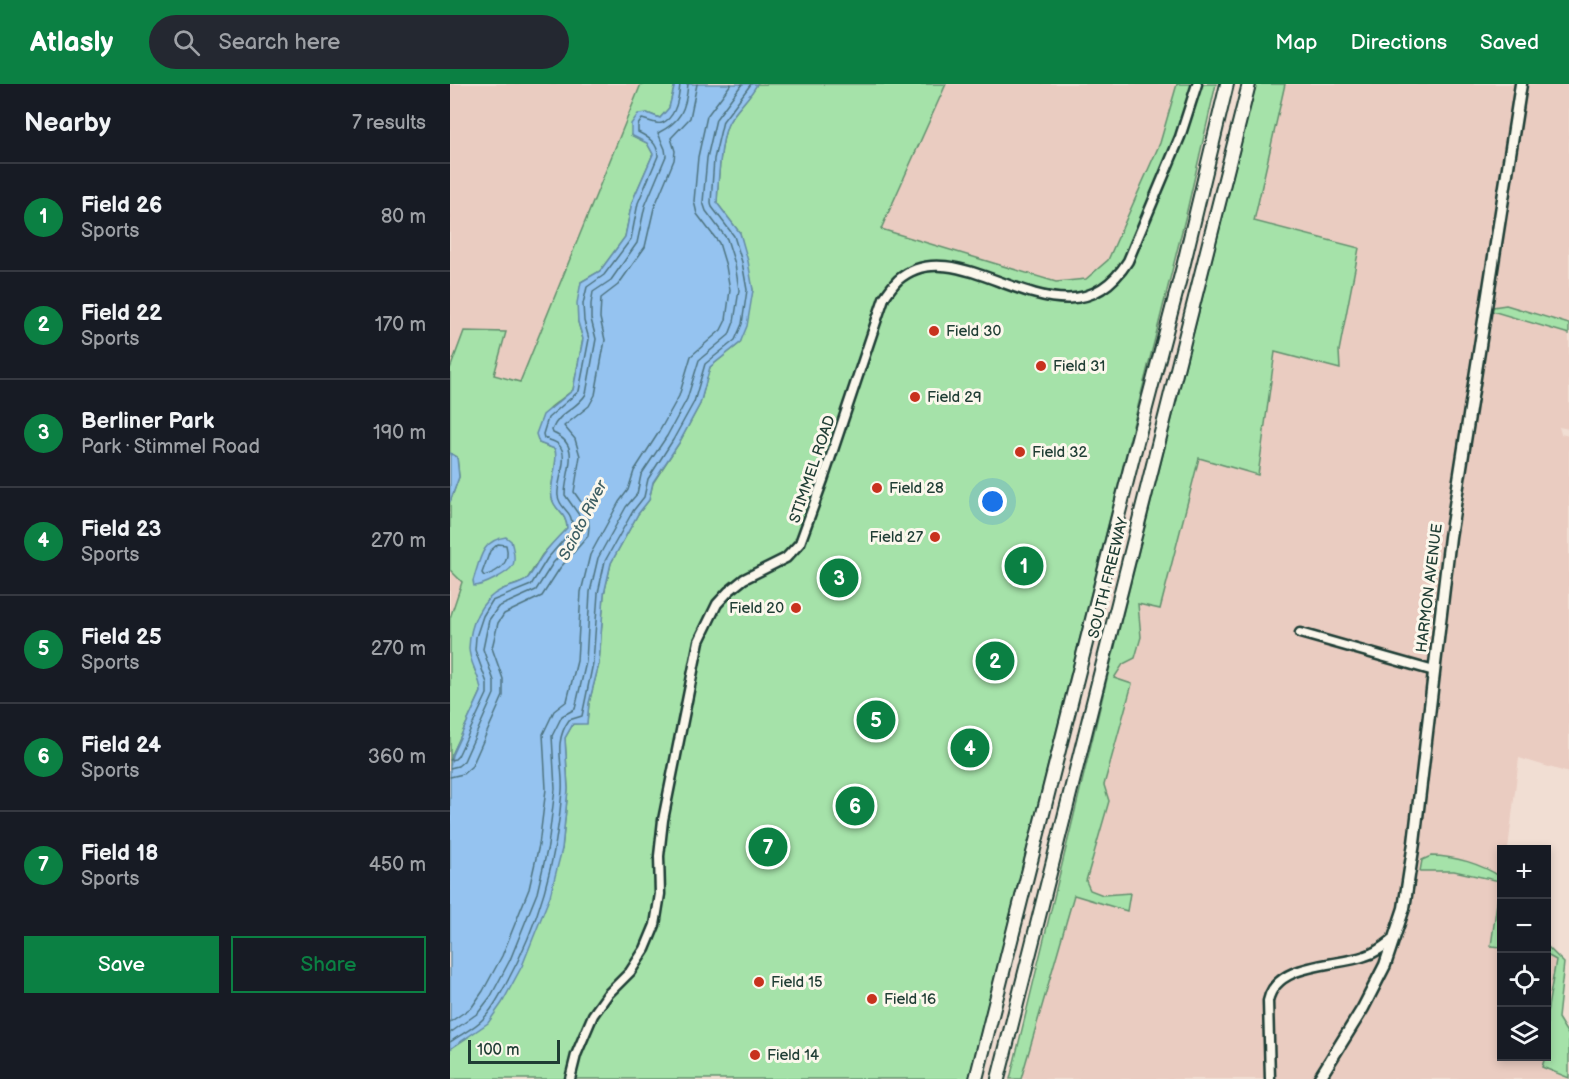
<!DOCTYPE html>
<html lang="en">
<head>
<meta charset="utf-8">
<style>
  :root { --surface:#171b24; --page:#242831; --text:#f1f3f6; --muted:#9ea1a6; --line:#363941; --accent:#0b8043 }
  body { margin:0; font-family:"Balsamiq Sans",sans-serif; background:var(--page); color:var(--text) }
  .controls { position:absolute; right:18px; bottom:18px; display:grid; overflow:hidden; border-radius:0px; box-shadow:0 3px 9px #0003 }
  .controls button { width:54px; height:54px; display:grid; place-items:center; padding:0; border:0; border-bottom:2px solid var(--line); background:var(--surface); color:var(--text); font:30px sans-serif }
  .scale { position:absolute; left:18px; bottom:15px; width:92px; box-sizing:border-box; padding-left:6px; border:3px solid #1f3d34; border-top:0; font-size:16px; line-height:21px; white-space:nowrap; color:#1f3d34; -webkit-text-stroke:4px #fbf7ec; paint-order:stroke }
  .you { position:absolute; left:543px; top:418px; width:21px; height:21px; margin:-15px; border:4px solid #fff; border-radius:50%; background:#1a73e8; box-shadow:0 0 0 9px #1a73e833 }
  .badge { display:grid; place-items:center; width:39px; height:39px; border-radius:50%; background:var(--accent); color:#fff; font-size:20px; font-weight:700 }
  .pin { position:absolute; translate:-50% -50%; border:3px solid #fff; box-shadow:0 2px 6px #0006 }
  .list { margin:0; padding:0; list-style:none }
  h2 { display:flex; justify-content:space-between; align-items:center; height:78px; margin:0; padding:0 24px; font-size:26px }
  h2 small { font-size:20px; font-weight:400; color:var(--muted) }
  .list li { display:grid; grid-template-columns:39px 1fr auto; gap:18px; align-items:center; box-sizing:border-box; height:108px; padding:0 24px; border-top:2px solid var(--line) }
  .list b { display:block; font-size:22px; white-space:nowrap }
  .list p { margin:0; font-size:20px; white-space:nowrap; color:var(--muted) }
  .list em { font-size:20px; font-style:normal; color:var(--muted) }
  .actions { display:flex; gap:12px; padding:18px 24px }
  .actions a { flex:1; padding:14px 0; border:2px solid var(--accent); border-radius:0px; text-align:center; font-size:21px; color:var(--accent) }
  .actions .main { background:var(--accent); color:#fff }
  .icon { flex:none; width:33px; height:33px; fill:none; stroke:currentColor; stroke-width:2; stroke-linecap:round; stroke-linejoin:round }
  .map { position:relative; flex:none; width:1119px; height:995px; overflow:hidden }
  header { display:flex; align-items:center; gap:36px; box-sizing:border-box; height:84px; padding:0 30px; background:var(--accent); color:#fff }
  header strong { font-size:28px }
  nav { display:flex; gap:33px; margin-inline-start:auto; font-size:21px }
  .search { width:420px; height:54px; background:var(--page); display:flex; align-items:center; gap:15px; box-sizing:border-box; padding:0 21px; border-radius:33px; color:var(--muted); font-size:22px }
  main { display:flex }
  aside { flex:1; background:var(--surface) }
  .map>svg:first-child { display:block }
  .built { fill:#eaccc1 }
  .green { fill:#a5e2a9; stroke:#62906e; stroke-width:1.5 }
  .water { fill:#95c3f0; stroke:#668da5; stroke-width:1.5 }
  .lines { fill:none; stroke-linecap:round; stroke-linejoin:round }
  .shore { stroke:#4e737f; stroke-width:1.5 }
  .minor-casing { stroke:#1f3d34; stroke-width:13 }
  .major-casing { stroke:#1f3d34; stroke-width:15 }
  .highway-casing { stroke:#1f3d34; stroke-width:16 }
  .minor { stroke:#fbf7ec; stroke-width:8 }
  .major { stroke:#fbf7ec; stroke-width:10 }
  .highway { stroke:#fbf7ec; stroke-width:12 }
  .poi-dot { fill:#c8321e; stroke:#fbf7ec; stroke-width:2 }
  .labels { text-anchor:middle; stroke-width:6; stroke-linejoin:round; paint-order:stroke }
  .poi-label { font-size:15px; fill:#1f3d34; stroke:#fbf7ec; text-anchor:start }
  .street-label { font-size:15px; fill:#1f3d34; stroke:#fbf7ec }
  .water-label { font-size:16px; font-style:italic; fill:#3c5e63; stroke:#fbf7ec }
</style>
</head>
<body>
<header>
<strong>Atlasly</strong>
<div class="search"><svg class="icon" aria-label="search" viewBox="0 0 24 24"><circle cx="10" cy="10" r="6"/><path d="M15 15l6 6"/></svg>Search here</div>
<nav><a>Map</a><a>Directions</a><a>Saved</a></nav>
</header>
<main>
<aside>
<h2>Nearby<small>7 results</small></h2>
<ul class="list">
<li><span class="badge">1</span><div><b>Field 26</b><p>Sports</p></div><em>80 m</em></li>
<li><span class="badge">2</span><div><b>Field 22</b><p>Sports</p></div><em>170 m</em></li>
<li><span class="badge">3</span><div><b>Berliner Park</b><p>Park · Stimmel Road</p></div><em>190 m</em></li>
<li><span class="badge">4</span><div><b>Field 23</b><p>Sports</p></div><em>270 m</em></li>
<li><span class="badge">5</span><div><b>Field 25</b><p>Sports</p></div><em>270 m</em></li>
<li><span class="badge">6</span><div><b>Field 24</b><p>Sports</p></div><em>360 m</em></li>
<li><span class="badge">7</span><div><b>Field 18</b><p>Sports</p></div><em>450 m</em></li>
</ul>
<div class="actions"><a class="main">Save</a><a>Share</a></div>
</aside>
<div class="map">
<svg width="1119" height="995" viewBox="0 0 1119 995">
  <rect width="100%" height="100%" fill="#f1ded3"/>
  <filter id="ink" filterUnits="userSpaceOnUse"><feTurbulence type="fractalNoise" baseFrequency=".0167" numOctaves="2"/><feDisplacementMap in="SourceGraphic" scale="12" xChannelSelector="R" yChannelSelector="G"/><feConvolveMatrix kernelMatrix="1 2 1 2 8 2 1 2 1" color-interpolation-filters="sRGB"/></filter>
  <g filter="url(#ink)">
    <g class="built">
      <polygon points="0,0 191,0 70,298 44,291 56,248 0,285"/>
      <polygon points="496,0 727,0 710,59 658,176 636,195 606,198 431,145"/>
      <polygon points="835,0 1119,0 1119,240 1056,221 1043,227 1119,250 1119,345 1109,343 1111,350 1119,352 1119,689 1069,674 1058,765 1052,766 1051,793 1037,784 970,786 1004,787 1050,797 1041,861 1051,863 1052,972 1095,973 1092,983 1119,995 571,995 624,811 677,827 680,809 653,812 640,806 636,797 659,717 654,701 681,600 664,594 673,580 685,574 691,553 688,519 710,525 749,374 808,391 825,268 890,285 889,267 804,137"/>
      <polygon points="0,486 12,497 0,534"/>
      <polygon points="1097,871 1106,876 1097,929"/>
    </g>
    <g class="green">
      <path d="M191,0H225L219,24L210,34L197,29L181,51L197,59L203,70L182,118L175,153L150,187L131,198L128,238L133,255L123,306L101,323L89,359L105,365C109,383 99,397 102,414C104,426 117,429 117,444L92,471L76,497L53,505L24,584L31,601V608L2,671L0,683V534L12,498L0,486V418L9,393L7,373L0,369V285L14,247L56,248L44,291L70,298Z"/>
      <path d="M307,0H496L431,145L606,198L636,195L658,176L710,59L727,0H742L726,53L677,174L643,210L650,212L668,198L679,180L747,0H766L736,131L519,995H0V965L18,953L112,765L118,705L115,654L123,640L137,639L139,619L149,580L154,510L161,479L188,430L199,416L203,399L229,359L250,320L260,283L290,259L303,206L290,149L267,119C268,100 270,54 279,38C287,24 300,14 307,0Z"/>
      <polygon points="806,0 835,0 804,137 909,164 889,267 890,285 825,268 808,391 749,374 710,525 688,520 691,553 685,574 673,580 664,594 682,600 654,701 659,717 636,797 640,806 653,811 680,809 677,827 624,811 571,995 560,995 663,570"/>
      <polygon points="1056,221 1119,240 1119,250 1042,227 1043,223"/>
      <path d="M981,772C1005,772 1031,780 1051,793V863L1041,862L1050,797L1004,787H970L972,776Z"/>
      <polygon points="1097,862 1114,879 1108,934 1119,952 1119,994 1092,983 1095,973 1096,972 1097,929 1106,876 1097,871"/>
    </g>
    <g class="water">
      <path d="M225,0H307C300,14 287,24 279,38C270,54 268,99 267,119L290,149L298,177L303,206L297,242L290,259L260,283L250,320L229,359L203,398L199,416L188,430L161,479L154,510L149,580L139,619L137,640H123L115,654L118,705L112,765L100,812L72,882L52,919L38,939L0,965V683L2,671L31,608C31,593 19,579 19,564C20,541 30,516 51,506C59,502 71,501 77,495C83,489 87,479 92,472C99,462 108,453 117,444C117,429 104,426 102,414C99,397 109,383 105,365L89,359L86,350L93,331L123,306L133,255L128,238L127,219L131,198L150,187L175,153L182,118L203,70L197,59L181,51V40L188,30L197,29L210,34L219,24Z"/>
      <polygon points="0,369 7,373 9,393 0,418"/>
      <path d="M56,453L61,457C63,464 66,474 63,481C59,489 33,502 24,502L23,497C30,476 31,456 56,453Z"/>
    </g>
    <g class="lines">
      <g class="shore">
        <path d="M48,460L56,461C61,479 50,487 34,492L32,489L40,467Z"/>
        <path d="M0,676L5,675L8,672L37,610V599L25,566L26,553L33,532L42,517L81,501L97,475L122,446C124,425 110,427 108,412C106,398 121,371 108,360C105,357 98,356 94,354L93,350L98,334L129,307L139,255L134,237L133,220L137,203L154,191L181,155L188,119L208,72C208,59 198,53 188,48V41L192,35C198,36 206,41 212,39C226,34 229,13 230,0"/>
        <path d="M0,684L8,682L14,677L44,610V597L33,565L39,536L48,523L86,506L103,479L128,451L130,444L129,431L115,411C115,388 133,361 103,349L102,346C108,329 127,325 136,310L146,255L141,235V220L143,208L161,196L187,159L195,122L216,72L215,65L208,49C230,38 236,26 238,0"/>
        <polyline points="0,693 13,690 22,682 53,612 53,595 42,564 48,539 54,530 92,512 110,484 138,452 139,443 138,428 124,408 130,372 125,355 114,342 139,322 145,311 155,256 150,234 151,214 168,201 195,163 204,124 224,76 225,67 221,54 240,34 247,0"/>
        <polyline points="0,938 22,923 33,907 52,872 79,805 89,761 96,705 93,650 104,627 117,617 127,577 131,508 140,471 169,418 178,406 184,387 209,348 229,312 241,272 271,246 276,236 280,206 276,182 269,159 247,130 244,117 248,73 257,32 281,0"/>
        <polyline points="0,949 28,929 41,912 60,876 87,809 98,762 105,705 102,652 112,632 125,625 136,578 140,508 148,474 176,423 187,410 191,391 217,352 237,315 249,276 279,251 284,238 289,206 285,180 277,155 256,127 253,118 257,74 266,35 292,0"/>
        <path d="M0,958C11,950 25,944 34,934C43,925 50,911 56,900C89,840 107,775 112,707C114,680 102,660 119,636L132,632L143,579L148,509L155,477L183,427L194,413L198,395L223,356L244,318L255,280L285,256L292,240L297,206L292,178L284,152L262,123L261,118L264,75L273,37L301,0"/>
      </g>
      <defs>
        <g id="minor">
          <polyline points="850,549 984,587"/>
          <path d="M120,995L126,971L143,931L158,910L180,888L195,865L205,841L210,810L209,772L213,736L249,557L267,520L279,507L294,495L336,474L350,459L373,396L434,214C438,208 443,201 448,196C512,139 615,277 678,177L730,53L747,0"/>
          <path d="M820,995L818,917C826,878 885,883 915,872C926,869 934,862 943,855"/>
        </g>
        <polyline id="major" points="869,995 913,924 935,881 954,824 964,759 1000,453 1071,0"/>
        <g id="highway">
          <polyline points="526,995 682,377 733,183 777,0"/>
          <polyline points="548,995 799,0"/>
        </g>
      </defs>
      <use href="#minor" class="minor-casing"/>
      <use href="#major" class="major-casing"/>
      <use href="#highway" class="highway-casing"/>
      <use href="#minor" class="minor"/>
      <use href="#major" class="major"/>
      <use href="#highway" class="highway"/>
    </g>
  </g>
  <g class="poi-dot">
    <circle cx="484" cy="247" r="6"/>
    <circle cx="591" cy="282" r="6"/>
    <circle cx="465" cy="313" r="6"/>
    <circle cx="570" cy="368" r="6"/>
    <circle cx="427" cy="404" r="6"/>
    <circle cx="485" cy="453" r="6"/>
    <circle cx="346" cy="524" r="6"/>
    <circle cx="309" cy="898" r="6"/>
    <circle cx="422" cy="915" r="6"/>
    <circle cx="305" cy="971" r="6"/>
  </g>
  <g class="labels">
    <g class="poi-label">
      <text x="496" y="252">Field 30</text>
      <text x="603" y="287">Field 31</text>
      <text x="477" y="318">Field 29</text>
      <text x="582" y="373">Field 32</text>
      <text x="439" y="409">Field 28</text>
      <text x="473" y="458" text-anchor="end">Field 27</text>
      <text x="334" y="529" text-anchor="end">Field 20</text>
      <text x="321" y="903">Field 15</text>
      <text x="434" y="920">Field 16</text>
      <text x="317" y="976">Field 14</text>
    </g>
    <g class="street-label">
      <text transform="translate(362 385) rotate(-71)" y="5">STIMMEL ROAD</text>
      <text transform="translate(658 494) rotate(-76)" y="5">SOUTH FREEWAY</text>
      <text transform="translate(979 504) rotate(-83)" y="5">HARMON AVENUE</text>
    </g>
    <g class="water-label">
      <text transform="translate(132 436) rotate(-63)" y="6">Scioto River</text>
    </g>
  </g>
</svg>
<div class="controls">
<button>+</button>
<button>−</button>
<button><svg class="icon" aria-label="locate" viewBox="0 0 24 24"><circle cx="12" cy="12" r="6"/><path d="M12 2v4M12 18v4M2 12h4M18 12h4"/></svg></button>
<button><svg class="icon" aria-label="layers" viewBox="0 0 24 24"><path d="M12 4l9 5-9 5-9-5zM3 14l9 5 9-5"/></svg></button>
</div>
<div class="scale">100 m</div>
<div class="you"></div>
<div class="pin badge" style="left:574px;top:482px">1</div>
<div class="pin badge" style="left:545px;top:577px">2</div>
<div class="pin badge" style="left:389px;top:494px">3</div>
<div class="pin badge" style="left:520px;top:664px">4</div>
<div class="pin badge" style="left:426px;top:636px">5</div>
<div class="pin badge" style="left:405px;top:722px">6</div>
<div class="pin badge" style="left:318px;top:763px">7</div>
</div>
</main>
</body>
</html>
